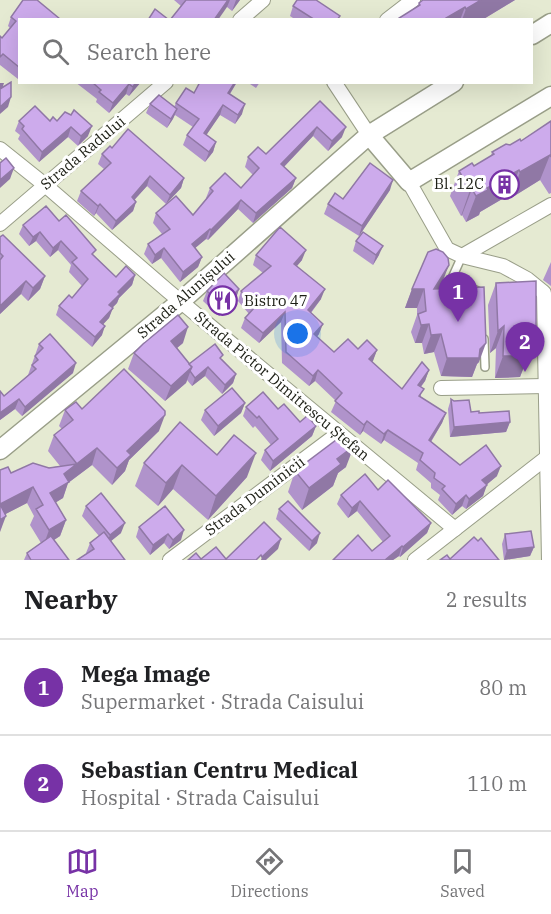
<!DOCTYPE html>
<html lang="en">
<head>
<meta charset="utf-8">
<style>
  :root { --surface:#fff; --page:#f6f6f6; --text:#202124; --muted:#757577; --line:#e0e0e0; --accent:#7732a6 }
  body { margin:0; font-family:"IBM Plex Serif",serif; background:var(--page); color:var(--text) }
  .you { position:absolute; left:298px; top:334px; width:21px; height:21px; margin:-15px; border:4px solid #fff; border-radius:50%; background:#1a73e8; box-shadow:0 0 0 9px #1a73e833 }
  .badge { display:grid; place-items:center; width:39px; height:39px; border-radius:50%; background:var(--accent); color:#fff; font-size:20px; font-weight:700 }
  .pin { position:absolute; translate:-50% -50px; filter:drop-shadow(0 2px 3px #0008) }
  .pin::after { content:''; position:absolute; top:32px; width:21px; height:18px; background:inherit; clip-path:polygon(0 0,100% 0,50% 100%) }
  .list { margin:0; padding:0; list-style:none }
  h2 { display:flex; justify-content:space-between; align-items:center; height:78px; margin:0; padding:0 24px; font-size:26px }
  h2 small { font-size:20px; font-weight:400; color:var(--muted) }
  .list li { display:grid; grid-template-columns:39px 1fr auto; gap:18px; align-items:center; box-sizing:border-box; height:96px; padding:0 24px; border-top:2px solid var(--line) }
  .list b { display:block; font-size:22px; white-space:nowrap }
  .list p { margin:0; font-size:20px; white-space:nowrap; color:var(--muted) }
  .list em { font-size:20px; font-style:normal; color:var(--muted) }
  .icon { flex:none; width:33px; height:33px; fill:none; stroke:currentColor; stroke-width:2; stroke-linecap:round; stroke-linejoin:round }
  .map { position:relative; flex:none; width:551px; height:560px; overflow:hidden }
  .search { position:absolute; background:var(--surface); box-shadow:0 6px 24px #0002; left:18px; right:18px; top:18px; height:66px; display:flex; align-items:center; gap:15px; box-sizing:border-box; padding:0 21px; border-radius:0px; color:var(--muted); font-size:22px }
  .sheet { height:270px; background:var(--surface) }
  nav { display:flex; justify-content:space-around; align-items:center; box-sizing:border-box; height:84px; border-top:2px solid var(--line); background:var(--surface); font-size:16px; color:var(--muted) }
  nav a { display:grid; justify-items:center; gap:3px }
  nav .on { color:var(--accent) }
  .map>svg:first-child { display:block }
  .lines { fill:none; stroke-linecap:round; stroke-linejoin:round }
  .lane-casing { stroke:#999e88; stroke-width:10 }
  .street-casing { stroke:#999e88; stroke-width:16 }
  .secondary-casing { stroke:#999e88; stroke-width:21 }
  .lane { stroke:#fff; stroke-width:7 }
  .street { stroke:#fff; stroke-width:14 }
  .secondary { stroke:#fff; stroke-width:18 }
  .wall { fill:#b093cb }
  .shaded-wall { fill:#9078a5 }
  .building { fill:#cdabec; stroke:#9078a5; stroke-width:1.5 }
  .labels { text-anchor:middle; stroke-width:6; stroke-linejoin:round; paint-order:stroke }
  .street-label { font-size:15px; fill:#1c1e15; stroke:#fff }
  .poi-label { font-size:15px; fill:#1c1e15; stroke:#fff; text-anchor:end }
</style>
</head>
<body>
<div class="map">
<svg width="551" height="560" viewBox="0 0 551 560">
  <rect width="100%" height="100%" fill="#e5ead2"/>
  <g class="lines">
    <defs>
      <g id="lane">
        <polyline points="462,256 452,278 455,281 478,291"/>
        <polyline points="484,339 485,367"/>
      </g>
      <g id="street">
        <polyline points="240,20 263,0"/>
        <polyline points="387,20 413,0"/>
        <polyline points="334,82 369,135"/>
        <polyline points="0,149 45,185 168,291 455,529"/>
        <polyline points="409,182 447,249 462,256 503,266 527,279 543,292"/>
        <polyline points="0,224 166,82"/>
        <polyline points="462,256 551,205"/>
        <polyline points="544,293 549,560"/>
        <polyline points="441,388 545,386"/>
        <polyline points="170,560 339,433"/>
        <polyline points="415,560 546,458"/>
      </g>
      <g id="secondary">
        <polyline points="532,35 551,23"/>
        <polyline points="369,135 409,182 551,96"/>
        <polyline points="0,450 180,302 369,135 454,82"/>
      </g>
    </defs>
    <use href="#lane" class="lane-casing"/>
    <use href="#street" class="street-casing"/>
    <use href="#secondary" class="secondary-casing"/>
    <use href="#lane" class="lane"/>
    <use href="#street" class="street"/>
    <use href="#secondary" class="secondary"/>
  </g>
  <g class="wall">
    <polygon points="174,0 240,0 232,11 227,7 181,6"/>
    <polygon points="515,0 482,20 396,20 417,7 419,3"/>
    <polygon points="293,6 338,20 296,20 290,16"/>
    <polygon points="11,17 20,20 20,77 18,79 0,65 0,36 2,38 10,28 8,26"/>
    <polygon points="75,82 141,82 129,96 126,94 109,113 96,102 97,99"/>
    <polygon points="200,82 237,82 230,94 242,114 235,124 220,115 206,135 216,142 213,152 205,162 183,145 187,135 193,127 175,115 167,128 146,113 150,104 174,107 176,103 194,93"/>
    <polygon points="247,82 260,82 256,88"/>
    <polygon points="320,101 342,137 328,151 313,136 284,167 296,178 292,188 253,223 238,209 208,240 206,239 195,248 202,257 198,267 180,282 161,258 152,264 144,254 148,244 162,234 153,223 156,213 193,215 207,199 206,198 210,188 241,188 253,175 245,167 248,157 266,154"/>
    <polygon points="65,112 88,136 78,146 68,137 39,162 18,139 20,135 15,131 19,121 57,121"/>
    <polygon points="551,121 551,193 549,194 540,180 511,198 509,195 480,212 479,215 466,222 462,215 461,216 450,196 459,171 474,166 491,156 492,152 521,141"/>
    <polygon points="112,148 184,178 181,188 166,204 147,186 134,200 136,202 133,211 112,230 96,213 94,216 77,201 81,191 104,169 98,164 102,154"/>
    <polygon points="390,190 359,236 324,214 328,204 343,199"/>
    <polygon points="59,221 116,277 135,275 132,285 119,298 117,303 112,308 109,318 103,324 102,335 92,347 56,315 59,306 72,298 82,286 69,272 71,265 58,250 50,257 36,241 29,246 19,234 23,225"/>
    <polygon points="0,237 45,276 40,289 28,301 21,294 0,314"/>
    <polygon points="356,241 379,255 373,265 353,251"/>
    <polygon points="256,255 302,260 297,266 321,299 311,313 319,334 317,337 334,352 358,349 377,350 372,362 402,389 429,370 425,381 421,387 421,397 446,413 442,423 431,442 460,465 497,476 486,485 483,496 466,509 462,506 452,515 438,500 440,495 431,488 431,483 416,470 418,463 384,440 381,444 363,431 360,435 331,412 336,401 315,381 309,386 282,363 281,322 259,343 241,328 245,318 249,314 238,301 241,291 263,273 253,265"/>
    <polygon points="551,262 551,286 543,280"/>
    <polygon points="442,283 438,289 479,362 477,364 472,377 441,376 434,352 424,354 422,343 415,343 411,332 417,315 417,308 405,308 412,289"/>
    <polygon points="496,283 528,347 528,356 520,377 495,378 496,348 490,353 488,305"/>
    <polygon points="239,289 236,298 219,316 203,301 207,291"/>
    <polygon points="183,343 177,348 189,364 222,359 236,374 233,383 222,394 205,376 192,386 187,380 186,383 165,401 128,369 134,353"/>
    <polygon points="39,344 73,373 22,416 15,409 0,420 0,391 4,396 28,375"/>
    <polygon points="451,399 454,401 471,412 479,413 510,422 506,432 450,437 448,409"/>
    <polygon points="245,403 241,413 214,436 201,420 205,410"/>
    <polygon points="246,407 278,409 300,422 316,426 312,436 270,471 261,460 265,450 271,445 255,426 253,428 243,416"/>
    <polygon points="82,409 159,431 129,460 125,471 112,485 92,465 68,483 63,498 55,502 66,520 60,536 54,540 69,560 24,560 27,553 41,543 30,525 34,516 27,503 5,514 0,532 11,473 60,466 48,451 54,435 62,429 59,426 65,410"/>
    <polygon points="217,455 247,477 208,520 173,489 158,506 135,486 144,463"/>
    <polygon points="346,467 338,473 333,486 302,510 288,492 295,471"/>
    <polygon points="378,490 431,523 427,533 400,557 399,556 393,560 333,560 372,551 383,542 357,511 348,518 337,504 341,495"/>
    <polygon points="86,506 121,533 111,541 87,554 86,553 90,543 99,536 82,516"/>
    <polygon points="165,506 181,540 169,549 164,543 150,555 136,537 139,527"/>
    <polygon points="279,509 317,543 309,551 276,519"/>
    <polygon points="505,534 534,547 530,556 504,560 502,544"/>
  </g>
  <g class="shaded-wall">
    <polygon points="228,0 230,0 227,7 218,20 214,20"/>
    <polygon points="236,0 240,0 232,11"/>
    <polygon points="481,0 515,0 482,20 462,20 466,9"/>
    <polygon points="465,7 460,20 446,20 446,18"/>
    <polygon points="136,82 141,82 129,96 133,87"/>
    <polygon points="235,82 237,82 224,103 228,93"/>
    <polygon points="0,83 4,83 1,93 0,93"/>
    <polygon points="129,84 126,94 109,113 113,103"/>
    <polygon points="11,97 8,107 0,114 0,107"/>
    <polygon points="245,104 242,114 235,124 238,115"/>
    <polygon points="223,105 220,115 201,143 204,133"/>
    <polygon points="177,109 173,119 167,128 171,119"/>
    <polygon points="92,126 88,136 78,146 81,136"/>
    <polygon points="71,127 68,137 39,162 42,152"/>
    <polygon points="317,127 313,136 277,174 281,164"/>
    <polygon points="346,127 342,137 328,151 332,141"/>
    <polygon points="216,142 213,152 205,162 209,152"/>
    <polygon points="550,155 540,180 511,198 520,172"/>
    <polygon points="14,168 10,179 0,188 0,180"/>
    <polygon points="519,170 509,195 480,212 479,215 466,222 476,196 487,188"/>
    <polygon points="150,176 147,186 128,207 132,197"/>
    <polygon points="184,178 181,188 166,204 170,195"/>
    <polygon points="296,178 292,188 253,223 256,213"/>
    <polygon points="393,180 390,190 359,236 362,226"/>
    <polygon points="472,189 462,215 461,216 470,190"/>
    <polygon points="241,200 238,209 208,240 211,230"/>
    <polygon points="136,202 133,211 112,230 116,221"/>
    <polygon points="100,204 96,213 94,216 98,206"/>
    <polygon points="210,229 206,239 188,254 192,244"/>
    <polygon points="40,232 36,241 29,246 33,237"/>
    <polygon points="61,241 58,250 50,257 53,248"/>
    <polygon points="383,246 379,255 373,265 376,255"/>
    <polygon points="164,248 161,258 152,264 155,255"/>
    <polygon points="306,250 302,260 290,274 294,264"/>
    <polygon points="202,257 198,267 180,282 183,272"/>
    <polygon points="449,265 442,283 427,308 434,289"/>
    <polygon points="135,275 132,285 119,298 117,303 106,314 109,305 118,292"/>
    <polygon points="45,276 40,289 28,301 33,288"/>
    <polygon points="26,281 21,294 0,314 0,306"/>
    <polygon points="239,289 236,298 219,316 222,306"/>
    <polygon points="325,289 321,299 304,321 308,310"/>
    <polygon points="412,289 424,289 417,308 405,308"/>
    <polygon points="113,308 109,318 97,331 100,322"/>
    <polygon points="285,312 281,322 259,343 263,333"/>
    <polygon points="323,324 319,334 310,344 314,334"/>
    <polygon points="429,324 422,343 415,343 421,325"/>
    <polygon points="105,326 102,335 92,347 95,337"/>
    <polygon points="504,326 496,348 490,353 498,331"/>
    <polygon points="529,326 536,326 528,347"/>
    <polygon points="188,327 183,343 166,357 171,341"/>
    <polygon points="441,334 434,352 424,354 431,335"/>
    <polygon points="486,343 479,362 477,364 472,377 441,376 447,358 480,349"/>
    <polygon points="377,350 373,361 365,369 369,359"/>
    <polygon points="503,356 528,356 520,377 495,378"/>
    <polygon points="76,363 73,373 22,416 25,407"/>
    <polygon points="192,367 186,383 165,401 171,386"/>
    <polygon points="208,367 205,376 192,386 195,378"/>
    <polygon points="318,370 315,381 309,386 313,376"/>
    <polygon points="429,370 425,381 414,395 418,385"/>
    <polygon points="236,374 233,383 222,394 225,385"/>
    <polygon points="19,399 15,409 0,420 0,413"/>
    <polygon points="245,403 241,413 214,436 218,426"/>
    <polygon points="446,413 442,423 425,451 429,440"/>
    <polygon points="165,415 159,431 129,460 125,471 112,485 117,468 127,451"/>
    <polygon points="367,421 363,431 360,435 364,425"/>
    <polygon points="510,422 506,432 450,437 454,427"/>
    <polygon points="316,426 312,436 270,471 273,461"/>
    <polygon points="388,430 384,440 381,444 384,434"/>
    <polygon points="354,446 346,467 338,473 333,486 302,510 309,488 337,459"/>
    <polygon points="97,448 92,465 68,483 63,498 44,510 50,493 64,474"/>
    <polygon points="256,453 247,477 208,520 216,496"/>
    <polygon points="182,465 173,489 158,506 166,483"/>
    <polygon points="501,466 497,476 479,491 482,480"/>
    <polygon points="487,485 483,496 466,509 469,499"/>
    <polygon points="33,487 27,503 0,517 0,504"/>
    <polygon points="466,495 462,506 452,515 456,504"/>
    <polygon points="360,501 357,511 348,518 352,508"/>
    <polygon points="6,516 0,532 0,520"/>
    <polygon points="66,520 60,536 43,547 49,530"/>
    <polygon points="125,523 121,533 106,545 110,535"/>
    <polygon points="431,523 427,533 400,557 403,547"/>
    <polygon points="184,530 181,540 169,549 173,540"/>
    <polygon points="320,533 317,543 309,551 312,541"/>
    <polygon points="168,534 164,543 150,555 153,545"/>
    <polygon points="281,539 278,549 266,560 261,560 262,557"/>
    <polygon points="402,546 399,556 393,560 385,560"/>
    <polygon points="534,547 530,556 504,560 507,550"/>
  </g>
  <g class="building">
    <polygon points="23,0 37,0 60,19 20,20 20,68 3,54 0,57 0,36 2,38 16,21 11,17"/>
    <polygon points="186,0 228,0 214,20 170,20"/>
    <polygon points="297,0 316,0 340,16 337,20 315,20 293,6"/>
    <polygon points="423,0 481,0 466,9 465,7 446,18 447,20 396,20 420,5 419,3"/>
    <polygon points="155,9 169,20 148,20"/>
    <polygon points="11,82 11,97 0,107 0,89"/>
    <polygon points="92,82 136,82 133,87 129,84 113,103 99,92 101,90"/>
    <polygon points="200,82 235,82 228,93 245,104 238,115 223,105 204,133 216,142 209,152 187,135 199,119 176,103 186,88 194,93"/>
    <polygon points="159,95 177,109 171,119 150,104"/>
    <polygon points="320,101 346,127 332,141 317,127 281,164 296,178 256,213 241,200 211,230 210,229 192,244 202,257 183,272 164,248 155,255 148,244 170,229 156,213 176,196 193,215 213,191 210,188 225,173 241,188 259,168 248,157 258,147 266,154"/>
    <polygon points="35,106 50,121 53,117 57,121 65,112 71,115 74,110 92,126 81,136 71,127 42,152 22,129 24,126 19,121"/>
    <polygon points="551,121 551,157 550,155 520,172 519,170 487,188 488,190 476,196 472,189 470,190 459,171 472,163 474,166 494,154 492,152 506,144 510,145 520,139 521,141"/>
    <polygon points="128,129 184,178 170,195 150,176 132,197 136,202 116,221 100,204 98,206 81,191 111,163 102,154 110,146 112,148"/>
    <polygon points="6,158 14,168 0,180 0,163"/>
    <polygon points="370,163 393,180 362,226 328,204 335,193 343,199"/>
    <polygon points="46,206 59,221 66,215 96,250 92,254 116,277 126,266 135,275 118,292 120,294 109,305 113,308 100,322 105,326 95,337 59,306 69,295 72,298 88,279 72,262 77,258 61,241 53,248 40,232 33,237 23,225"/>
    <polygon points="280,227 306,250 294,264 325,289 308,310 323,324 314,334 334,352 348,339 358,349 367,340 377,350 369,359 402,389 422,362 429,370 418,385 424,389 419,396 446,413 429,440 460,465 486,445 501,466 482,480 487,485 469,499 466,495 456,504 442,489 445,486 434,478 435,473 420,460 423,453 388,430 384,434 367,421 364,425 335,401 342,393 318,370 313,376 286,352 285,312 263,333 245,318 255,307 241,291 271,266 256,255"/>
    <polygon points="363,232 383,246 376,255 356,241"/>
    <polygon points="3,235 45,276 33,288 26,281 0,306 0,260 3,256 0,253 0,237"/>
    <polygon points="436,249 443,252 448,258 449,265 434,289 484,287 486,343 480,349 479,358 447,358 441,334 431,335 429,324 421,325 418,314 426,311 424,289 412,289 428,252"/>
    <polygon points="224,273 239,289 222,306 207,291"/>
    <polygon points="536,281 536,326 529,326 528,356 503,356 504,326 498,331 496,283"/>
    <polygon points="178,315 188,327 171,341 192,367 171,386 134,353 143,344"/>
    <polygon points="50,334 76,363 25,407 19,399 0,413 0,391 4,396 36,369 32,365 38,360 35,356 43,348 39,344"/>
    <polygon points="215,344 223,355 220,358 236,374 225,385 208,367 195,378 190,371 192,367 189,364"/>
    <polygon points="124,369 165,411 165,415 127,451 131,455 117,468 97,448 64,474 69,482 50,493 66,520 49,530 36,509 43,505 33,487 0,504 6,516 0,520 0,470 8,467 11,473 33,463 49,468 77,464 54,435 73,420 65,410 76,402 82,409"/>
    <polygon points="232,388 245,403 218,426 205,410"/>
    <polygon points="263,392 278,409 284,404 300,422 307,416 316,426 273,461 265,450 278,439 259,416 257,418 246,407"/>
    <polygon points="451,399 454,401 469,400 471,412 479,411 479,413 509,411 510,422 454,427"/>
    <polygon points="180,422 217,455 234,435 256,453 216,496 182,465 166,483 144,463"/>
    <polygon points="344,434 354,446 337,459 341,464 309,488 295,471"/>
    <polygon points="365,474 378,490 388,480 431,523 403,547 402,546 385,560 333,560 358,535 372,551 390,536 360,501 352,508 341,495"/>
    <polygon points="101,493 125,523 110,535 86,506"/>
    <polygon points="288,501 320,533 312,541 279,509"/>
    <polygon points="165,506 184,530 173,540 168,534 153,545 139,527"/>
    <polygon points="264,522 281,539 262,557 261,555 256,560 188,560 196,553 201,559 216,547 226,559"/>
    <polygon points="531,531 534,547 507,550 505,534"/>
    <polygon points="104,532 125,560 77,560 94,549 90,543"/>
    <polygon points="51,536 69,560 31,560 27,553"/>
    <polygon points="474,537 478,541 481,538 499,560 440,560 447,555 450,559"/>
  </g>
  <defs>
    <symbol id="building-ring" viewBox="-11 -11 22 22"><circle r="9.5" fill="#fff" stroke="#7732a6" stroke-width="1.5"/><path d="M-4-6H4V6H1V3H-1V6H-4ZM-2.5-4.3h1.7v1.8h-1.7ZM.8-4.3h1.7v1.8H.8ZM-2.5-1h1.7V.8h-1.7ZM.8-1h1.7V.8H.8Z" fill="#7732a6"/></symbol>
    <symbol id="restaurant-ring" viewBox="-11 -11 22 22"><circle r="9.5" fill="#fff" stroke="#7732a6" stroke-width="1.5"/><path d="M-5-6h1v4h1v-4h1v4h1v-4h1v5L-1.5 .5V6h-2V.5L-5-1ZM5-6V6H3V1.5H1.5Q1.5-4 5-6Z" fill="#7732a6"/></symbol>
  </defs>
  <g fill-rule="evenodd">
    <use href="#building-ring" x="488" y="168" width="33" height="33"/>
    <use href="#restaurant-ring" x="206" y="284" width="33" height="33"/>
  </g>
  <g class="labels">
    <g class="street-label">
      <text transform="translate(83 153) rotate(-40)" y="5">Strada Radului</text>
      <text transform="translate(186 295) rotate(-41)" y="5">Strada Alunișului</text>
      <text transform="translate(282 386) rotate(40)" y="5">Strada Pictor Dimitrescu Ștefan</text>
      <text transform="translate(255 496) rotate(-37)" y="5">Strada Duminicii</text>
    </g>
    <g class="poi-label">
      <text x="484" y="189">Bl. 12C</text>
      <text x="244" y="306" text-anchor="start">Bistro 47</text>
    </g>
  </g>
</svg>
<div class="you"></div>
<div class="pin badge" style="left:458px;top:322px">1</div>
<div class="pin badge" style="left:525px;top:372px">2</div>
<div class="search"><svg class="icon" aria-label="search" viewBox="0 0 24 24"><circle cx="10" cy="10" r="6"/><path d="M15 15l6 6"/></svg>Search here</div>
</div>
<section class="sheet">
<h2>Nearby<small>2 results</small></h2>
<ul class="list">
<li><span class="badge">1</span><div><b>Mega Image</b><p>Supermarket · Strada Caisului</p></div><em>80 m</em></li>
<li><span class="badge">2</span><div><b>Sebastian Centru Medical</b><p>Hospital · Strada Caisului</p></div><em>110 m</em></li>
</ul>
</section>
<nav>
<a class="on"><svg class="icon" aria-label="map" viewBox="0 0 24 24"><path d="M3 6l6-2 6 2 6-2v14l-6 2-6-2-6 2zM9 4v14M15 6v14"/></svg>Map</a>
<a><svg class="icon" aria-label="directions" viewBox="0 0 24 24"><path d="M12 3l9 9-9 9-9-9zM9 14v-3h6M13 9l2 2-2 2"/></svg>Directions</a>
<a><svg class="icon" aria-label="saved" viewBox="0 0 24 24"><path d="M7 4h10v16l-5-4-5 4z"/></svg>Saved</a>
</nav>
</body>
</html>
